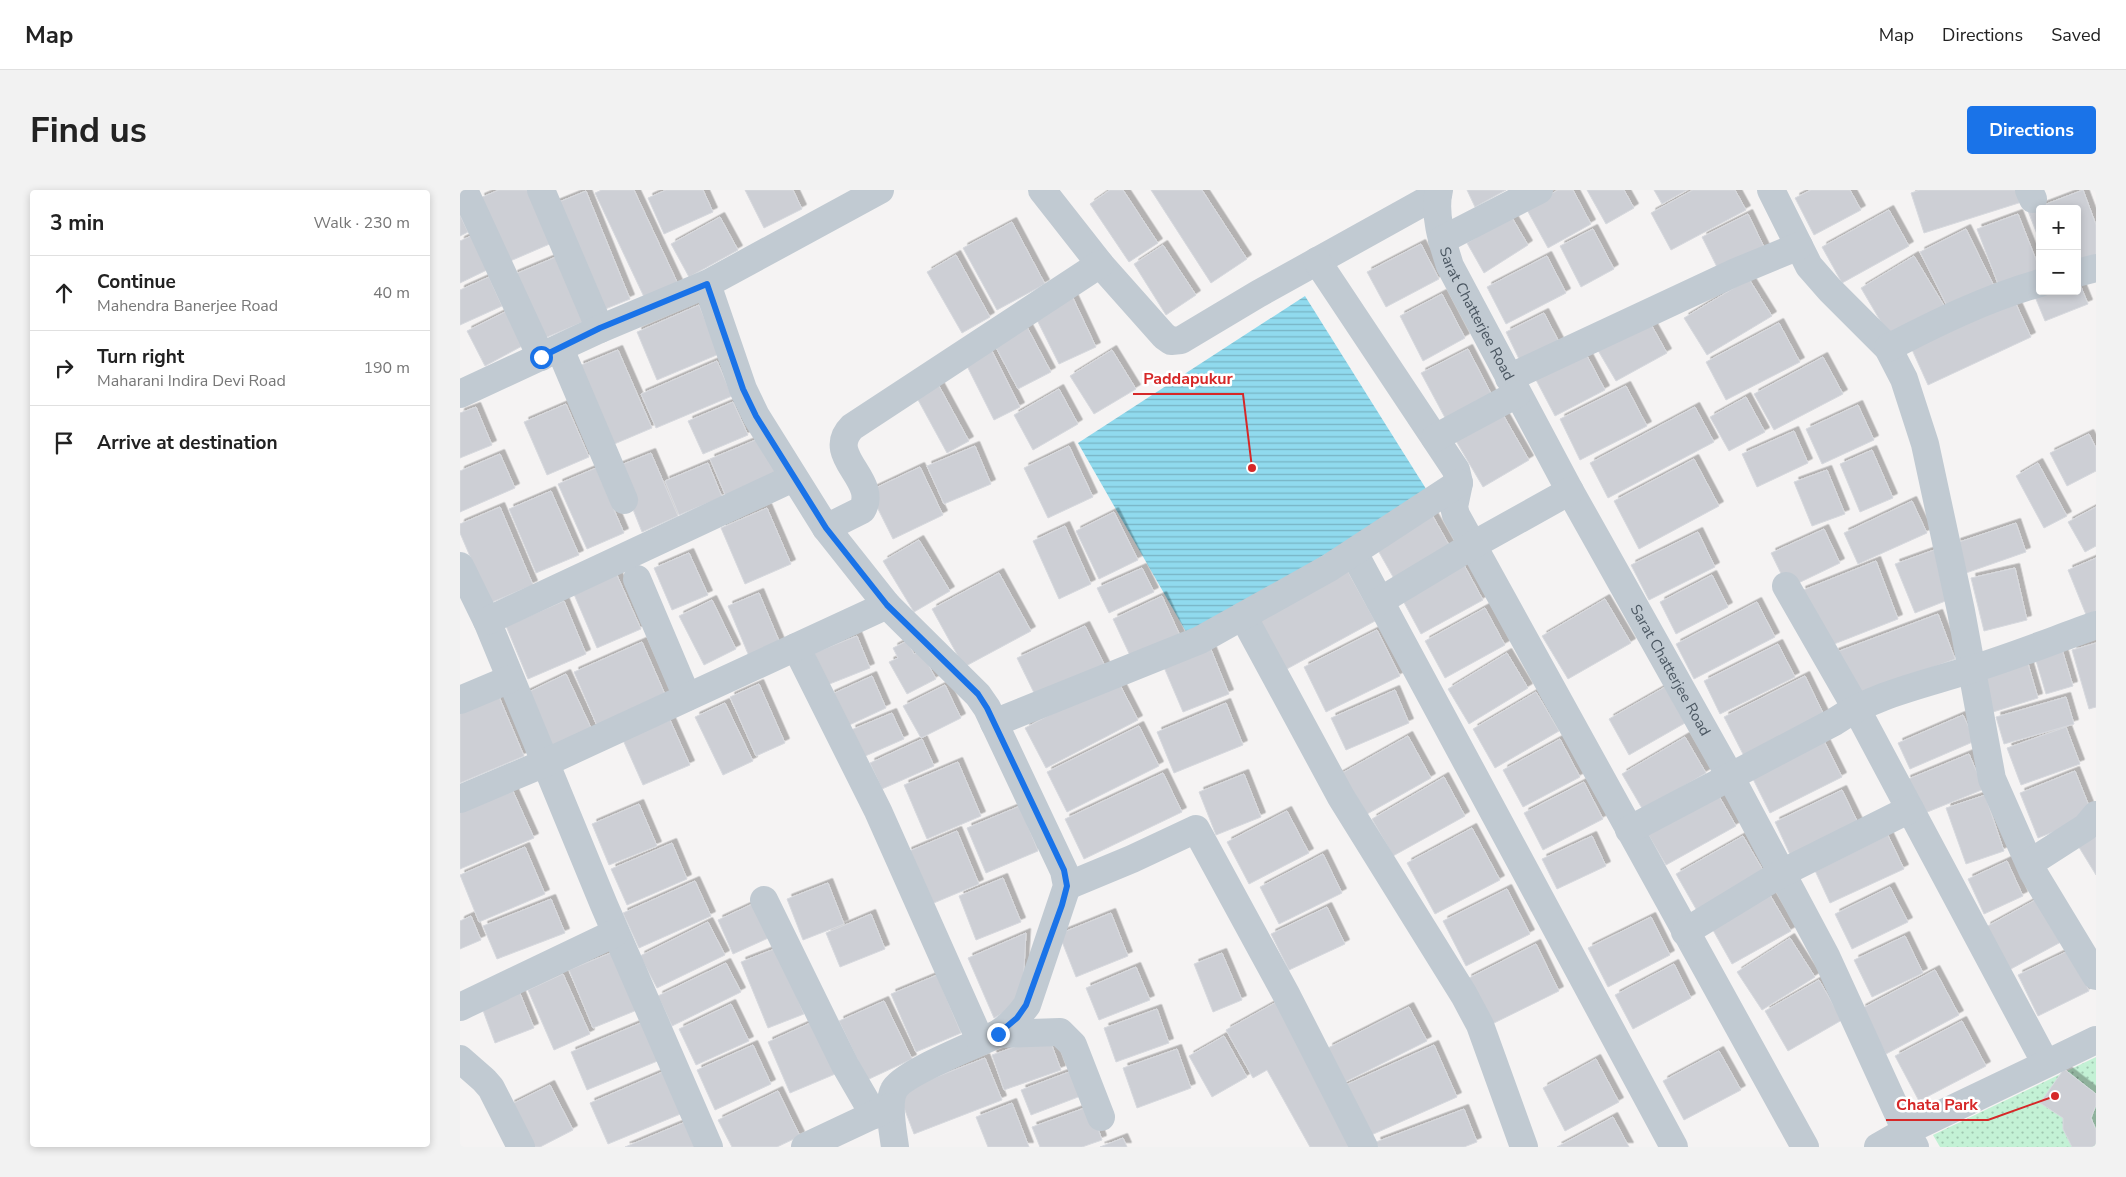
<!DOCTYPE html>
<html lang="en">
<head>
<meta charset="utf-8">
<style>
  :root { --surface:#fff; --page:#f2f2f2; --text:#222; --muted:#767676; --line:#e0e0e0; --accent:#1a73e8 }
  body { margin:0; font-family:"Nunito Sans",sans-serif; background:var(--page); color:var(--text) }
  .controls { position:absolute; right:15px; top:15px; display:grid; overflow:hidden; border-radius:5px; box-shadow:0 2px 8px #0003 }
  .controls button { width:45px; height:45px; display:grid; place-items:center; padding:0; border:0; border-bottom:1px solid var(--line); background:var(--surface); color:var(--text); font:25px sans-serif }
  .stop { position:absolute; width:15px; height:15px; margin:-11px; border:4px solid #1a73e8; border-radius:50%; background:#fff }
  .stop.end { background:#1a73e8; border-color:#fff; box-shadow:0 1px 5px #0008 }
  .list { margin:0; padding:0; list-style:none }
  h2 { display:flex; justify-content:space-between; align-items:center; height:65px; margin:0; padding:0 20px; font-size:21px }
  h2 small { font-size:16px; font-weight:400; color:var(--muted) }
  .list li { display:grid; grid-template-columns:32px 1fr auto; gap:15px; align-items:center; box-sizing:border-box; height:75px; padding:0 20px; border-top:1px solid var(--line) }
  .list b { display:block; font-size:19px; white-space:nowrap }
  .list p { margin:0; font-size:16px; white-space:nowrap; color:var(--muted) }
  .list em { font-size:16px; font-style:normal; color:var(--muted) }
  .icon { flex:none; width:28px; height:28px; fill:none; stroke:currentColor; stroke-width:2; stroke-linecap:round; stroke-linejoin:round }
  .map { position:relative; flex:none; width:1636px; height:957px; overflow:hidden; border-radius:5px }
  header { display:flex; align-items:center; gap:30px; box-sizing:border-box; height:70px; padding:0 25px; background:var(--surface); border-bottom:1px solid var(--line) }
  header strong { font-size:24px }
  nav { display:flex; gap:28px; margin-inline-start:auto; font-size:18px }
  .intro { display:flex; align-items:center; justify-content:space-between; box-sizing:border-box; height:120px; padding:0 30px }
  h1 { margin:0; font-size:35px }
  .button { padding:12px 22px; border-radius:5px; background:var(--accent); color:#fff; font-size:18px; font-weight:700 }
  main { display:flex; gap:30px; padding:0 30px }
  aside { flex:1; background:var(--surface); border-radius:5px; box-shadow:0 2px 8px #0003 }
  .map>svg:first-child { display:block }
  .grass { fill:url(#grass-dots) }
  .water { fill:url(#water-rules) }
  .building { fill:#cdcfd5; stroke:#d7d9de; filter:url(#shadow) }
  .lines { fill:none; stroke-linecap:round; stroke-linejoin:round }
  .minor { stroke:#c1cad2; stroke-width:28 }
  .route { stroke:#1a73e8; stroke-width:6 }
  .labels { text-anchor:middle; stroke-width:5; stroke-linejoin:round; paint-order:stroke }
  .street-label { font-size:15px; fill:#4a5661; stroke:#fff }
  .leader { fill:none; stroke:#d62828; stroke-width:2 }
  .callout-dot { fill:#d62828; stroke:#fff; stroke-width:2 }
  .callout-label { font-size:16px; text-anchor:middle; font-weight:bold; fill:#d62828; stroke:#fff; stroke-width:5; stroke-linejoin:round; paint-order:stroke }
</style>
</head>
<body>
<header>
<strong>Map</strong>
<nav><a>Map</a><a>Directions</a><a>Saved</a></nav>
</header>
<div class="intro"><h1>Find us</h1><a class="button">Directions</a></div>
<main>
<aside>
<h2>3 min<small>Walk · 230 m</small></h2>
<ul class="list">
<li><svg class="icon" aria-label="ahead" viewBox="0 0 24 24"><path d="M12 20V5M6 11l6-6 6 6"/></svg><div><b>Continue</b><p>Mahendra Banerjee Road</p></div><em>40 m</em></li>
<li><svg class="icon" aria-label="right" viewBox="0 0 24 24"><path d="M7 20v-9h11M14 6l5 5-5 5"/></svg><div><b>Turn right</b><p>Maharani Indira Devi Road</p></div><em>190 m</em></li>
<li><svg class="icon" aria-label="arrive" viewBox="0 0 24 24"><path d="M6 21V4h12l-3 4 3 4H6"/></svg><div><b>Arrive at destination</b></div></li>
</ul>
</aside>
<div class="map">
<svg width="1636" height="957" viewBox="0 0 1636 957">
  <defs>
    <pattern id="grass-dots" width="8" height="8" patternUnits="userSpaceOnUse" patternTransform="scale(1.25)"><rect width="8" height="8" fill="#c3f1d5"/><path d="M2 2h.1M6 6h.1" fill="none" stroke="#a0c6b0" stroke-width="1.8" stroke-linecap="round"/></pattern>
    <pattern id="water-rules" width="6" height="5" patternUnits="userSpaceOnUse" patternTransform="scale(1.25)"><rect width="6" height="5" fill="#90daee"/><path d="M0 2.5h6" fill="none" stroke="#78b4c4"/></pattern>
    <filter id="shadow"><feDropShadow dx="4.5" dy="-4.5" stdDeviation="0" flood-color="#0004"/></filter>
  </defs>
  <rect width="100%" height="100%" fill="#f5f3f3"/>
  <polygon class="grass" points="1636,867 1636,957 1480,957 1473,945"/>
  <polygon class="water" points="845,106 968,302 729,447 618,253"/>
  <g class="building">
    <polygon points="39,0 68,0 92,53 48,72 20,8"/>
    <polygon points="142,0 174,0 218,94 185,109 135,3"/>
    <polygon points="206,0 243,0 253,22 204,44 188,8"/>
    <polygon points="285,0 333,0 342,19 304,38"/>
    <polygon points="650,0 663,0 698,53 669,72 630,14"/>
    <polygon points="691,0 742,0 787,69 751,93"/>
    <polygon points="1007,0 1046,0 1015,17"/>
    <polygon points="1098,0 1113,0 1131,34 1088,58 1066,18"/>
    <polygon points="1127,0 1164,0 1174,18 1146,34"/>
    <polygon points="1194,0 1227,0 1202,14"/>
    <polygon points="1233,0 1275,0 1286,20 1211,60 1191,23"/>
    <polygon points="1351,0 1390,0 1401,20 1354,45 1335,8"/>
    <polygon points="1460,0 1561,0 1565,11 1464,43 1451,3"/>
    <polygon points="1623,0 1636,35 1636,71 1617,78 1617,19 1580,19 1580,52 1568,21"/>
    <polygon points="126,1 170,109 138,122 94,14"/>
    <polygon points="1429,20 1449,56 1382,93 1362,57"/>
    <polygon points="1288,24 1307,63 1261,85 1242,47"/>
    <polygon points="1558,24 1580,80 1540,99 1517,39"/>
    <polygon points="0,25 8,42 0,46"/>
    <polygon points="1051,26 1068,55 1024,83 1007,53"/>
    <polygon points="260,27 278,60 229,87 211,54"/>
    <polygon points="552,32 585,94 537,120 503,58"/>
    <polygon points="1133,39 1154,79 1121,97 1100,56"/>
    <polygon points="1506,39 1534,96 1488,118 1460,62"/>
    <polygon points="13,45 29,79 0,93 0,51"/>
    <polygon points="961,54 979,89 926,117 907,82"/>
    <polygon points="703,55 736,105 706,125 674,74"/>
    <polygon points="103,64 130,129 80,150 53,85"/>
    <polygon points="496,65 530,127 502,143 467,82"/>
    <polygon points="1087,66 1106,103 1046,134 1027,97"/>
    <polygon points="1454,66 1485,117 1431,149 1401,98"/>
    <polygon points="29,87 42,116 0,135 0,100"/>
    <polygon points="1617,87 1628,114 1585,131 1573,102 1617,101"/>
    <polygon points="1289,89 1312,126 1247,165 1224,128"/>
    <polygon points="982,104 1005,148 963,171 940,126"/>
    <polygon points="1552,105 1571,147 1468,195 1449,153"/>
    <polygon points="612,106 636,157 599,174 574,124"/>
    <polygon points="239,115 259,164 197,190 177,142"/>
    <polygon points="47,121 64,155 25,176 7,141"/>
    <polygon points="1084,123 1099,152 1060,171 1046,142"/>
    <polygon points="1188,129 1207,163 1156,191 1136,157"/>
    <polygon points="1319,133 1340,172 1266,210 1246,172"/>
    <polygon points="566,135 591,182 558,199 533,152"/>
    <polygon points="530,157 560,217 534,230 504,170"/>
    <polygon points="1008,159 1036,213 990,237 961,183"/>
    <polygon points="158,160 192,238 152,255 119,176"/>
    <polygon points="652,160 676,199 634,224 610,186"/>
    <polygon points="1125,162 1145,200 1095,226 1075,188"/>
    <polygon points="1363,167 1383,204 1314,240 1294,204"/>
    <polygon points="257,171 272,206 196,238 181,204"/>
    <polygon points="479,196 509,251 487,263 457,208"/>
    <polygon points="1166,196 1187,236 1120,270 1100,229"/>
    <polygon points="599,199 618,234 573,260 554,225"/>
    <polygon points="1286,207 1305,242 1269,261 1250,227"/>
    <polygon points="273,212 288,245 243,264 228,231"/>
    <polygon points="106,214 129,267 87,285 64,232"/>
    <polygon points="1398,215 1414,250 1362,274 1346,239"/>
    <polygon points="16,217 32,255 0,268 0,223"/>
    <polygon points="1235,217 1254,252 1148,308 1130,273"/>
    <polygon points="1042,223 1069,270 1023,297 996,251"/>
    <polygon points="1334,241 1348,273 1297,297 1282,264"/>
    <polygon points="1629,244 1636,258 1636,281 1607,296 1590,263"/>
    <polygon points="305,246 322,285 267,309 250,269"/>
    <polygon points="515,256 531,294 484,314 467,276"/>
    <polygon points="609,256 633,307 588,328 564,278"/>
    <polygon points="1412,260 1433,308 1400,322 1380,274"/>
    <polygon points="191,263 218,326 182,342 156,277"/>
    <polygon points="40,264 55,298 0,322 0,281"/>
    <polygon points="1234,269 1259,316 1179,359 1154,311"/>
    <polygon points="248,273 262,307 219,325 205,291"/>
    <polygon points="1578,273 1607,326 1584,338 1556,286"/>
    <polygon points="460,277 483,325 433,349 409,301"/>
    <polygon points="136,278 164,343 127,359 98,294"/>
    <polygon points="1367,280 1385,324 1352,336 1334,292"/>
    <polygon points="91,301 119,365 76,383 49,319"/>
    <polygon points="1452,311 1467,343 1398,374 1384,343"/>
    <polygon points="40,317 73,395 30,413 0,343 0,334"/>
    <polygon points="1636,317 1636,356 1625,362 1608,332"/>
    <polygon points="307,318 331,374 285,394 261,338"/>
    <polygon points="654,322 678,370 639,389 616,341"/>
    <polygon points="971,323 993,362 937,394 915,355"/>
    <polygon points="1556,333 1566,362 1506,383 1496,353"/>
    <polygon points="605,336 631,394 599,409 573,351"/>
    <polygon points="1364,339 1380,373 1328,398 1311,363"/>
    <polygon points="1238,342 1255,377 1189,410 1171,375"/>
    <polygon points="459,350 490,401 454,422 423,371"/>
    <polygon points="1474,360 1493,408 1455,423 1435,374"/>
    <polygon points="229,363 248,405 212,420 194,378"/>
    <polygon points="1636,368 1636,429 1629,432 1608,380"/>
    <polygon points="1416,371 1438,429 1364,458 1341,401"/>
    <polygon points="1003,373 1023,410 961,444 941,407"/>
    <polygon points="682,378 694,402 649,423 637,398"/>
    <polygon points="1555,378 1567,430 1524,441 1511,388"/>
    <polygon points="887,380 915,431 825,480 798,428"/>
    <polygon points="156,383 181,439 137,458 113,402"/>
    <polygon points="539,383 571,441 504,477 472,419"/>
    <polygon points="1252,385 1268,417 1216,444 1200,412"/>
    <polygon points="299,403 322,458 291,471 268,416"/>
    <polygon points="702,406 722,450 673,472 653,429"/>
    <polygon points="1145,409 1171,453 1108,489 1082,446"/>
    <polygon points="252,410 276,459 244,475 219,426"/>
    <polygon points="104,411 126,464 68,489 46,436"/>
    <polygon points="1297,412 1315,447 1234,489 1216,454"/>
    <polygon points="1025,418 1045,455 985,488 965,451"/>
    <polygon points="1478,424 1495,469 1391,508 1374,463"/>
    <polygon points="625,436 646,478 578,511 557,468"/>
    <polygon points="917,440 940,486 866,522 844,477"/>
    <polygon points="397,446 410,478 367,495 354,463"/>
    <polygon points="447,451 454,464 461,461 476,489 447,504 429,472 438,468 433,458"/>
    <polygon points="182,452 207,509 138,538 114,482"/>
    <polygon points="1636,453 1636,517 1629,519 1612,460"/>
    <polygon points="1318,454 1335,487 1260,524 1244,491"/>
    <polygon points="1601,456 1613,496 1586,504 1574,464"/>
    <polygon points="750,457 769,504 723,522 703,475"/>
    <polygon points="1047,463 1068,498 1009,534 988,499"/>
    <polygon points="1567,470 1578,508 1533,522 1521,484"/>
    <polygon points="106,484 132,540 85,562 58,507"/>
    <polygon points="412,486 426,518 385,537 370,505"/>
    <polygon points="1345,486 1366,529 1286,570 1264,527"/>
    <polygon points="657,489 678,530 586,578 565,538"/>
    <polygon points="299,494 325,553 296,566 270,507"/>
    <polygon points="485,495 501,528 461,548 443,516"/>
    <polygon points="1205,497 1225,533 1169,565 1149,529"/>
    <polygon points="935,500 949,533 886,560 871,528"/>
    <polygon points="37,502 64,566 0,593 0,518"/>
    <polygon points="1076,502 1099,541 1035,578 1013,539"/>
    <polygon points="1606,507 1614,534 1544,554 1536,527"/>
    <polygon points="265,513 293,571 263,585 235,527"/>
    <polygon points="766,513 783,555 714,583 697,542"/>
    <polygon points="432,523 444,549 403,567 391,540"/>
    <polygon points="1503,525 1515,551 1450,579 1438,553"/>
    <polygon points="210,530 230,575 183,595 163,550"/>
    <polygon points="679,536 699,576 607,622 587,582"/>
    <polygon points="1606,537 1620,574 1561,595 1547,558"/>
    <polygon points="948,546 971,588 900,628 877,586"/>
    <polygon points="1225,547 1246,583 1183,620 1162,584"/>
    <polygon points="462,549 474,576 422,599 410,573"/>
    <polygon points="1100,549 1120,587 1063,617 1043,580"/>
    <polygon points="1363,549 1382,587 1310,623 1291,585"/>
    <polygon points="1509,564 1524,599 1460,625 1446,590"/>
    <polygon points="498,572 521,626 467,649 444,595"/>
    <polygon points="1615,581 1633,626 1578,648 1560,603"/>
    <polygon points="703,583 722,622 624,669 605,629"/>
    <polygon points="784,584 801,627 756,645 739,602"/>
    <polygon points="984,587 1005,626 933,666 912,629"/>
    <polygon points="1124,592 1143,629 1083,660 1064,623"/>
    <polygon points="52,599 74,648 0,679 0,621"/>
    <polygon points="1382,600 1400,637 1332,669 1315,632"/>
    <polygon points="1256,601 1276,636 1206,675 1186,641"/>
    <polygon points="1525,605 1544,661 1506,674 1486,618"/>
    <polygon points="179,614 197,656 149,675 132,634"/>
    <polygon points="560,616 578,661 526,683 507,638"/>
    <polygon points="827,621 849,663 789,694 767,652"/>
    <polygon points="1424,637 1444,679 1370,713 1351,672"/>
    <polygon points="1012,638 1040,690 975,724 947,673"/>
    <polygon points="497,641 519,694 469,715 447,662"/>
    <polygon points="1636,642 1636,685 1617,654"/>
    <polygon points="1132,646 1146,676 1097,699 1082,669"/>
    <polygon points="1283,646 1307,687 1240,726 1216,684"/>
    <polygon points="212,653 227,689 167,715 151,679"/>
    <polygon points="65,657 85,704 19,732 0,685"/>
    <polygon points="863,664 882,703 819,734 800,697"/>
    <polygon points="1547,671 1563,706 1524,724 1508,689"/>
    <polygon points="543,688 561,732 516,750 499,706"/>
    <polygon points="235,691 251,726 179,758 163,723"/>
    <polygon points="368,693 384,734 343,750 327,709"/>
    <polygon points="1430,697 1448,732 1392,759 1375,724"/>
    <polygon points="1047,699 1070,744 1006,776 983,731"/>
    <polygon points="1307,700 1331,741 1272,774 1249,733"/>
    <polygon points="91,709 105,743 37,769 23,736"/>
    <polygon points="1577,709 1601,752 1549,780 1526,737"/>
    <polygon points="299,711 315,745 273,764 258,730"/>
    <polygon points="867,717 885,754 829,780 811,744"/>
    <polygon points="651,723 668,766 616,787 599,744"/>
    <polygon points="411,724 425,759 380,777 366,743"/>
    <polygon points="11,726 21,750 0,759 0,731"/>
    <polygon points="1191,727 1210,765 1148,797 1128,758"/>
    <polygon points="248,732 265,765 197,798 180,766"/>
    <polygon points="566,743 562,812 534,828 508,768"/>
    <polygon points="1445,746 1463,783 1412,807 1394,770"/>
    <polygon points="1330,748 1355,787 1302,820 1277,782"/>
    <polygon points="1076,754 1099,801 1030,835 1007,789"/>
    <polygon points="317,758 344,824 308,838 281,772"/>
    <polygon points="1610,760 1629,801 1578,826 1558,785"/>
    <polygon points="153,762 177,820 133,838 109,780"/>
    <polygon points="762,763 782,810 753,822 734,774"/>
    <polygon points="266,773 281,802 212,836 198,806"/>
    <polygon points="1214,774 1231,808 1173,839 1155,805"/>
    <polygon points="676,777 690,810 639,830 626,798"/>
    <polygon points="1475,780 1499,825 1426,864 1401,819"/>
    <polygon points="103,784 130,844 94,860 68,800"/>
    <polygon points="477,785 501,843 456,862 431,804"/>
    <polygon points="1359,790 1382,830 1328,861 1305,821"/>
    <polygon points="59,801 74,838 35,853 21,815"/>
    <polygon points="820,810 901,957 850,957 807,880 793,888 766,840"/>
    <polygon points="424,811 452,869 407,890 379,831"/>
    <polygon points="271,814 289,851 236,875 219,839"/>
    <polygon points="949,817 967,851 885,892 868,858"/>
    <polygon points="697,819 709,853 656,872 644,838"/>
    <polygon points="357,830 380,882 330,903 308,852"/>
    <polygon points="1502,831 1526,876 1459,911 1435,866"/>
    <polygon points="183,832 200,870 127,900 111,862"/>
    <polygon points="588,845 601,880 544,900 532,865"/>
    <polygon points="764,846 787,887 752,907 729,866"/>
    <polygon points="293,855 311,894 255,920 237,880"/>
    <polygon points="974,855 997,907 900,950 877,899"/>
    <polygon points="717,859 731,898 677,918 663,878"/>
    <polygon points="1259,861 1281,900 1224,930 1203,891"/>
    <polygon points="525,868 542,910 454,944 438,902"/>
    <polygon points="1136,869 1159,912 1105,941 1083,898"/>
    <polygon points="617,879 626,904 571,925 561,900"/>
    <polygon points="1604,879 1636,904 1636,915 1631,928 1636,940 1636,957 1612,957 1603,939 1603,928 1580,913"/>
    <polygon points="205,881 223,923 148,954 130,913"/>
    <polygon points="90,895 113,940 80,957 72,957 50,915"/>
    <polygon points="318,901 340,946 317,957 272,957 258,930"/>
    <polygon points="552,913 569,957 528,957 516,927"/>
    <polygon points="630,916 642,950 622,957 580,957 572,937"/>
    <polygon points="1004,919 1017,952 1004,957 918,957 916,952"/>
    <polygon points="1153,927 1169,957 1097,957"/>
    <polygon points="230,930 236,957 165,957"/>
    <polygon points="663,948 667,957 640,957"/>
  </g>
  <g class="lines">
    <g class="minor">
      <polyline points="4,0 81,167"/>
      <polyline points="81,0 140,139"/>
      <polyline points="582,0 640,74 704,146 711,151 721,150 798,104 978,4"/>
      <path id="s1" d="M979,0C973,24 983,54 990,76L1110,301L1270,586L1366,766L1446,941L1455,957"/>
      <polyline points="1311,0 1349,76 1370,100 1428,158 1444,189 1465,254 1501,421 1532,589 1573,682 1636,786"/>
      <polyline points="1569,0 1573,9"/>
      <polyline points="982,50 1079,0"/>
      <polyline points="857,71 996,280 999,293 994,317 996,325 1345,957"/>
      <polyline points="1617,83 1636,78"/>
      <path d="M247,94L283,199L296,226L366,338L427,415L518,505L527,518L604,681L607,696L567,815C559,826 549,837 537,844C518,854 442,883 434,900C427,913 433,942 435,957"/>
      <path d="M1428,158C1476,133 1527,108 1580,93"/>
      <polyline points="100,159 164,310"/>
      <polyline points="1049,188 1276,82 1339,56"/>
      <polyline points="0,204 140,139 247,94 420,0"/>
      <polyline points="975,248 1057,204"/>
      <path d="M366,338L402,320C420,290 363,266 392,237L640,74"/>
      <polyline points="894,363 1214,957"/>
      <polyline points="0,376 27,431 144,715 249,957"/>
      <polyline points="177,389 227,507"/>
      <polyline points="1326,396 1396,518 1585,872"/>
      <polyline points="920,411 1013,355 1110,301"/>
      <polyline points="783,426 881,607 1004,805 1020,835 1064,957"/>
      <polyline points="27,431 333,288"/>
      <polyline points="336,457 418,621 520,850"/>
      <polyline points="0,510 50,489"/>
      <polyline points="534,533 740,450 869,378 999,293"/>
      <polyline points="0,609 85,573 427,415"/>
      <path d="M1169,640L1374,532C1416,504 1462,495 1509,480C1552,467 1594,450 1636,435"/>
      <polyline points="1570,673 1626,637 1636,625"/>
      <polyline points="607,696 672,669 736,639 827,806 904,957"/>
      <polyline points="304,710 385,875 414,925"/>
      <polyline points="1225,742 1322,683 1450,619"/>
      <polyline points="0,817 155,743"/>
      <polyline points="538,844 600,842 613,855 641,927"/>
      <polyline points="0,869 24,890 31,898 61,957"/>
      <polyline points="345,957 430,917"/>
      <polyline points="1418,957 1446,941 1636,850"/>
    </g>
  </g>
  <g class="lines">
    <polyline class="route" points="81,167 140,138 247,94 283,199 296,226 366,338 427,415 518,504 527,518 604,680 607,696 602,715 566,815 557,828 538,844"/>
  </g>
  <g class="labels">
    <g class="street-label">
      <text dy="5" stroke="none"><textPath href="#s1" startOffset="132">Sarat Chatterjee Road</textPath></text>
      <text dy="5" stroke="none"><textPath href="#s1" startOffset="538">Sarat Chatterjee Road</textPath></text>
    </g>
  </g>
  <path class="leader" d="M792 278L783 204H673M1595 906L1528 930H1426"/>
  <g class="callout-dot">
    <circle cx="792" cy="278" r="5"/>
    <circle cx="1595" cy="906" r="5"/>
  </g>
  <g class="callout-label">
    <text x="728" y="194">Paddapukur</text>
    <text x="1477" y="920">Chata Park</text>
  </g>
</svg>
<div class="controls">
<button>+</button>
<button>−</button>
</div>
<div class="stop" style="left:81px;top:167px"></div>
<div class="stop end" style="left:538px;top:844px"></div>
</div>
</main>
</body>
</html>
